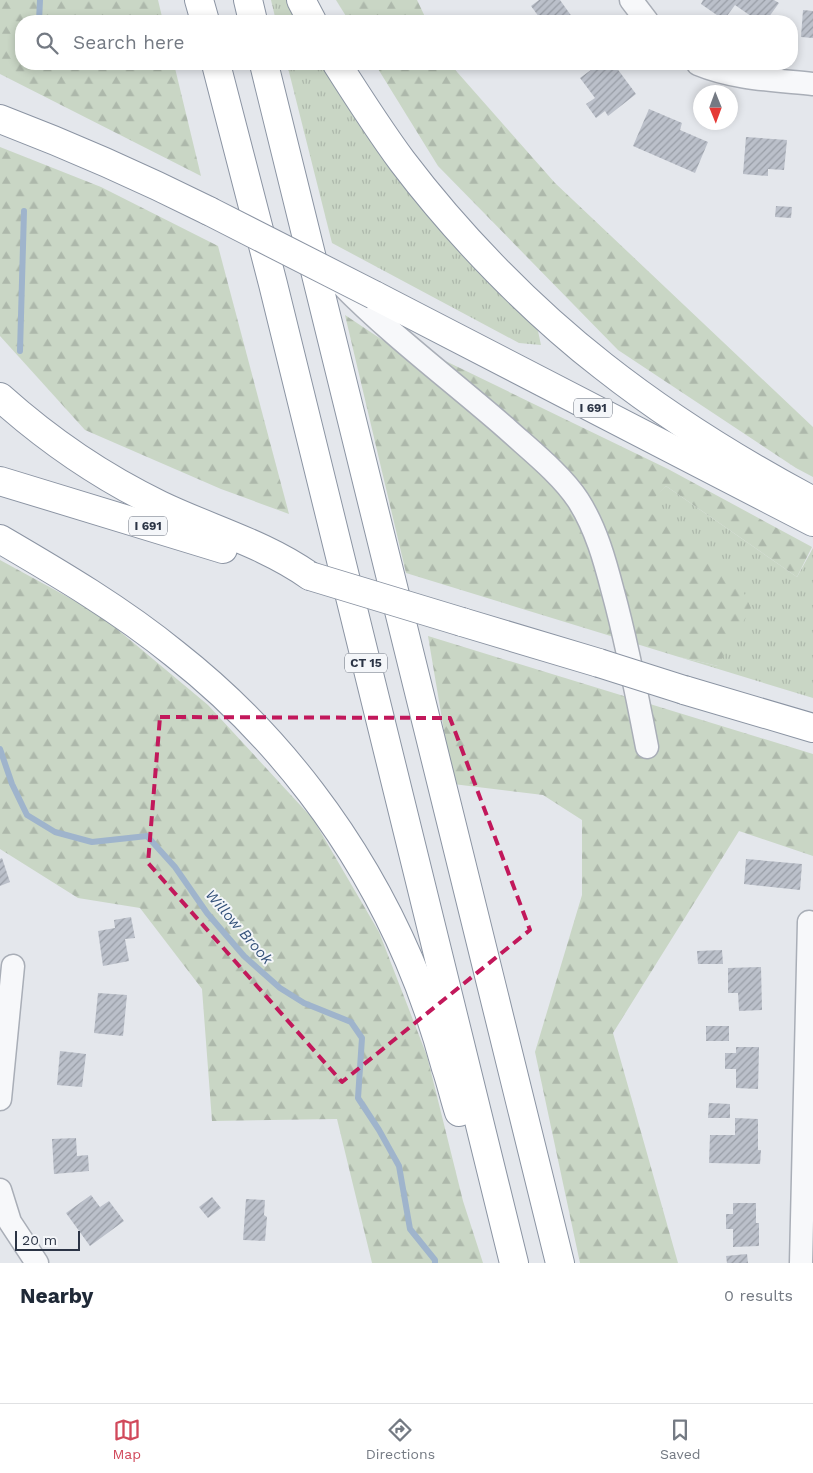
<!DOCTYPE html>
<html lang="en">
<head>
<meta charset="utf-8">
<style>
  :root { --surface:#fff; --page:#f2f2f3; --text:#1f2937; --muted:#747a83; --line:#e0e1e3; --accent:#d1495b }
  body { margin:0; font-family:"Work Sans",sans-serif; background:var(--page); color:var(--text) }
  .compass { position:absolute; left:693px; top:85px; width:45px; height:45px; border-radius:50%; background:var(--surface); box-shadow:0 2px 8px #0003; rotate:179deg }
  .scale { position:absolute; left:15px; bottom:12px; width:65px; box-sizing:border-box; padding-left:5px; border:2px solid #2b3445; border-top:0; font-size:14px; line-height:18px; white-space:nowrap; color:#2b3445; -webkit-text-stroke:4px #f4f6f9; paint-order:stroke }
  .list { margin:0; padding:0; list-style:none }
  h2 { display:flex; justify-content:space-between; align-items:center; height:65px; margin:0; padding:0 20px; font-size:21px }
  h2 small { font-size:16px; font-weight:400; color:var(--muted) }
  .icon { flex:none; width:28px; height:28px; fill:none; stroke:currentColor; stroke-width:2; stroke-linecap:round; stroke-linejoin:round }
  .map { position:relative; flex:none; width:813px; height:1263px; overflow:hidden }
  .search { position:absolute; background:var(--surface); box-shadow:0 2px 8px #0003; left:15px; right:15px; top:15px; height:55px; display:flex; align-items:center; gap:12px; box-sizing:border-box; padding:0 18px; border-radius:20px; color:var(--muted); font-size:19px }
  .sheet { height:140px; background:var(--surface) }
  nav { display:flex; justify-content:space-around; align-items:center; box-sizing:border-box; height:70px; border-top:1px solid var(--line); background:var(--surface); font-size:14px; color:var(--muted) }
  nav a { display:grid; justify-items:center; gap:2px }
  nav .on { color:var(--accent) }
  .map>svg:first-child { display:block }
  .grass { fill:url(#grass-tufts) }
  .forest { fill:url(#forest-firs) }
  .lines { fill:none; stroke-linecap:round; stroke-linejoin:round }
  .stream { stroke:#9fb4cc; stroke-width:6 }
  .building { fill:url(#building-hatch) }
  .minor-casing { stroke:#a9aeb7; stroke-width:25 }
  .highway-casing { stroke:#8b94a3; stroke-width:30 }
  .minor { stroke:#f7f8fa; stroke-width:22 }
  .highway { stroke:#fff; stroke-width:28 }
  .highway-bridge-casing { stroke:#8b94a3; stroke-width:30; stroke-linecap:butt }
  .highway-bridge { stroke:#fff; stroke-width:28 }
  .marked { fill:none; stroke:#c2185b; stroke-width:4; stroke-dasharray:10 6; stroke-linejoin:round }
  .labels { text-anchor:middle; stroke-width:4; stroke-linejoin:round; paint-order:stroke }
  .shield { fill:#f4f6f9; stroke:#676e7b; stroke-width:1 }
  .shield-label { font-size:12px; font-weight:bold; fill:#2b3445 }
  .water-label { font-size:15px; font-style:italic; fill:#34527a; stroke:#f4f6f9 }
</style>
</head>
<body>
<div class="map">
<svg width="813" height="1263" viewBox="0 0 813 1263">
  <defs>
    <pattern id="grass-tufts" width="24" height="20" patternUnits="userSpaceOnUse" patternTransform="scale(1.25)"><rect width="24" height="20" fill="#c9d6c5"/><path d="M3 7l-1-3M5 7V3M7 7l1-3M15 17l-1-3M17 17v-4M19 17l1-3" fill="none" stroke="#adb8ab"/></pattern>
    <pattern id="forest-firs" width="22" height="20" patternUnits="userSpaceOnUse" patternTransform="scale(1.25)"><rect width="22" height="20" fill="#c9d6c5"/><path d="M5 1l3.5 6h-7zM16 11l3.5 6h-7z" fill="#adb8ab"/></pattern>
    <pattern id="building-hatch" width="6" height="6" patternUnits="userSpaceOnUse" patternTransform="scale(1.25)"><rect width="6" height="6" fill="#bbc0ca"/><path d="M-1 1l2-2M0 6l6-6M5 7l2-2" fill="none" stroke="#989da6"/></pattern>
  </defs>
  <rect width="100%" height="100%" fill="#e4e7ec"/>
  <g class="grass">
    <polygon points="271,0 294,0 304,21 276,21"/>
    <polygon points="287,64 325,64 487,276 538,331 541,345 519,343 332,243"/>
    <polygon points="666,486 797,577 813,548 813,698 679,657 718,666 643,507"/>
  </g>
  <g class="forest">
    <polygon points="0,0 158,0 163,21 21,21 21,64 174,64 201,176 0,74"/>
    <polygon points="336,0 417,0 427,21 349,21"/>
    <polygon points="375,64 450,64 555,183 813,427 813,477 796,468 618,350 438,166"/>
    <polygon points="0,147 101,187 218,246 289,514 221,489 85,430 0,336"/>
    <polygon points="345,315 384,341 380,321 400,339 668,469 812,547 797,577 666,486 644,508 736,576 751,608 718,666 679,657 406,573"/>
    <polygon points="0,560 99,614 208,705 313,819 379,932 427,1056 463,1201 483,1263 372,1263 337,1119 212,1121 202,989 140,908 78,898 0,849"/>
    <polygon points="428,636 813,754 813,856 739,831 613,1033 678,1263 580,1263 535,1052 582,895 582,820 543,795 453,784"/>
  </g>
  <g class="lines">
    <g class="stream">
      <polyline points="39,21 40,0"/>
      <polyline points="20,351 24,211"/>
      <polyline points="0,749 12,784 27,815 55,832 92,842 147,836 175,867 207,913 244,956 280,988 304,1003 351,1022 362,1038 358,1098 379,1130 399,1166 410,1229 435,1260 435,1263"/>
    </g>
  </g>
  <g class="building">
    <polygon points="539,0 560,0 575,21 542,21 531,6"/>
    <polygon points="703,0 774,0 779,3 766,21 758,21 735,5 724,20 701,4"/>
    <polygon points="803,10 813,11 813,38 801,37"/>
    <polygon points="599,64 610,64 614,69 616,67 636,94 608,116 605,111 596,118 586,104 595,98 580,78"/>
    <polygon points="649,109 682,123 680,130 708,142 695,173 633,146"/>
    <polygon points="746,137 787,140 784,170 768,169 768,176 743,174"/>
    <polygon points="776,206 792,207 791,218 775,217"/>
    <polygon points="2,858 10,882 0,886 0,859"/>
    <polygon points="746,859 802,864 800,890 744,884"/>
    <polygon points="131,917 135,938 125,939 129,961 103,966 98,931 115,928 114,920"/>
    <polygon points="722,950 723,964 698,964 697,951"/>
    <polygon points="761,967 762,1010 739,1011 738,993 728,993 728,968"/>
    <polygon points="98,993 127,995 123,1036 94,1033"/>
    <rect x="706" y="1026" width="23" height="15"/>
    <polygon points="736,1047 759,1047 758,1089 736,1088 736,1069 725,1069 725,1053 736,1053"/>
    <polygon points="60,1051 86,1054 82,1087 57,1085"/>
    <polygon points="709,1103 730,1104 730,1118 708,1118"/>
    <polygon points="735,1118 758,1119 758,1150 761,1150 760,1164 709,1163 710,1135 735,1135"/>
    <polygon points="76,1138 77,1156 88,1155 89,1171 54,1174 52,1139"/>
    <polygon points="91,1195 100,1207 109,1201 124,1221 90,1246 66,1213"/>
    <polygon points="212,1197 221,1208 208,1218 199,1207"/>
    <polygon points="246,1199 265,1200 264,1215 267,1217 265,1241 243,1240"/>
    <polygon points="733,1203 756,1203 756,1223 759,1223 759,1246 733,1247 733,1229 726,1229 726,1214 733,1214"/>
    <polygon points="747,1254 748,1263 727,1263 726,1256"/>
  </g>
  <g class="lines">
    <defs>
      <g id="minor">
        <polyline points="631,0 647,21"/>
        <path d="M698,64C734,79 774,80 813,84"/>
        <path d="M341,284C392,336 451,380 506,428C529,449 561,474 578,500C596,528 605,561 613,592C627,643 637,695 647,747"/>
        <polyline points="0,1099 13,966"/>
        <polyline points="0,1190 10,1222 37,1263"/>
        <polyline points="801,1263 809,922"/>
      </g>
      <g id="highway">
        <polyline points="199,0 205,21"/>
        <polyline points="248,0 253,21"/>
        <polyline points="301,0 312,21"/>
        <polyline points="216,64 273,284 514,1263"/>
        <polyline points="264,64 560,1263"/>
        <path d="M337,64C358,97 379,130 402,161C458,235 531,310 603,366C669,418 740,462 813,501"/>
        <path d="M0,119C71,146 141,177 209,211"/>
        <polyline points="374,295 813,522"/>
        <path d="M0,397C48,440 102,477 160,505C210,529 265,544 310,576"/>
        <polyline points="0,481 223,549"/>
        <path d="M0,539C60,574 121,610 175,654C277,734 358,841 409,960C424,995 436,1031 446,1068C451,1082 454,1097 459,1112"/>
        <polyline points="462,622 599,663"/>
        <polyline points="684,690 813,728"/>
      </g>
    </defs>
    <use href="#minor" class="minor-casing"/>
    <use href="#highway" class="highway-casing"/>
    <use href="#minor" class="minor"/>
    <use href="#highway" class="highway"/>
    <defs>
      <g id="highway-bridge">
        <polyline points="209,211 374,295"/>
        <polyline points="310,576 462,622"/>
        <polyline points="599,663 684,690"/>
      </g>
    </defs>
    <use href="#highway-bridge" class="highway-bridge-casing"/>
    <use href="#highway-bridge" class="highway-bridge"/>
  </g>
  <path class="marked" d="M160,717L450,718L530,930L342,1082L148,863Z"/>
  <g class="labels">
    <g class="shield">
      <rect x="574" y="398.5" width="38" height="19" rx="4"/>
      <rect x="129" y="516.5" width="38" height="19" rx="4"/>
      <rect x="345" y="653.5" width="42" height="19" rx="4"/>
    </g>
    <g class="shield-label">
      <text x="593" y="412">I 691</text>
      <text x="148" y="530">I 691</text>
      <text x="366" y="667">CT 15</text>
    </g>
    <g class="water-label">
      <text transform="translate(239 927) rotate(49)" y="5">Willow Brook</text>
    </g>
  </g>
</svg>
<svg class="compass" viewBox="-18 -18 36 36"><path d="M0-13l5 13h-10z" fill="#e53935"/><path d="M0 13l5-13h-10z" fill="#747a83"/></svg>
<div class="scale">20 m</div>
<div class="search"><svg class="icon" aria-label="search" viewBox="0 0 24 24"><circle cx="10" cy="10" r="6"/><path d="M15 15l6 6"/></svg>Search here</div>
</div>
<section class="sheet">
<h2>Nearby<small>0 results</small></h2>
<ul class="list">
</ul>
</section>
<nav>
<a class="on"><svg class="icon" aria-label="map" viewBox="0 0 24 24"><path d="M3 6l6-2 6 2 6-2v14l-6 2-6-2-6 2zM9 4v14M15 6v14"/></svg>Map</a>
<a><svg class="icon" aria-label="directions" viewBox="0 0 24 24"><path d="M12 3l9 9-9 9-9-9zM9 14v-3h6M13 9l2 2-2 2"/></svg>Directions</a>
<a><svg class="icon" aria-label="saved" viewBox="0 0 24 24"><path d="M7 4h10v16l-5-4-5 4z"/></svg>Saved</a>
</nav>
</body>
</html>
